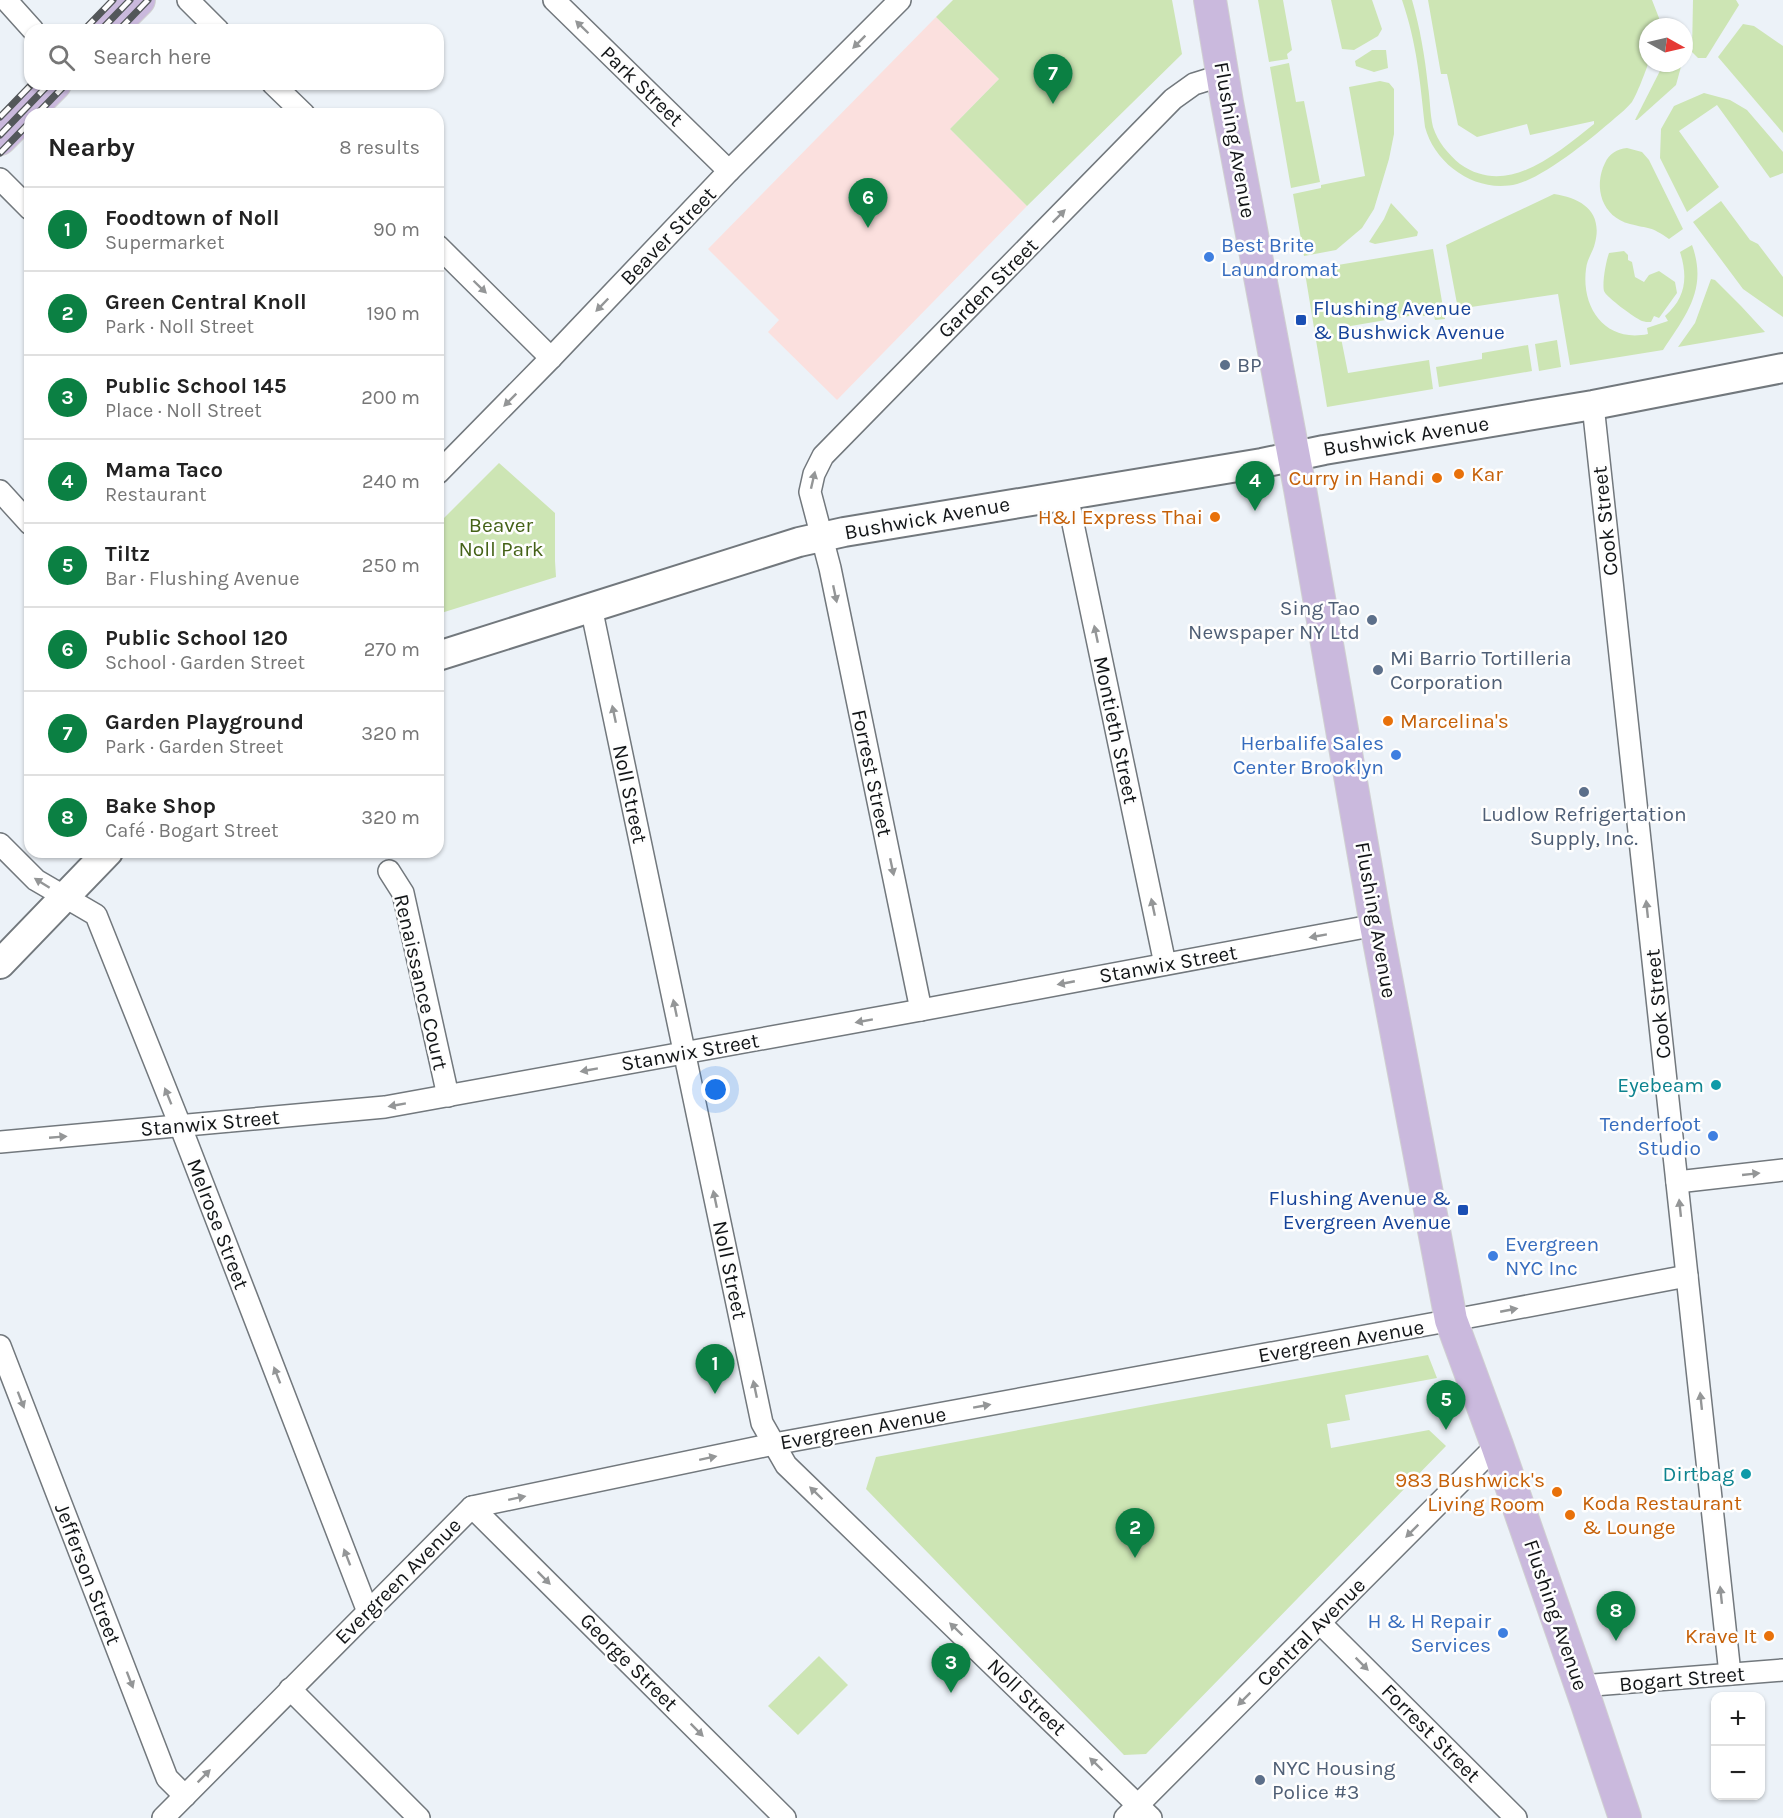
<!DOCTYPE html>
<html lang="en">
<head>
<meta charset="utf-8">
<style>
  :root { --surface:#fff; --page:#f6f6f6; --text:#222; --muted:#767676; --line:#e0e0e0; --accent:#0b8043 }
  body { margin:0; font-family:Karla,sans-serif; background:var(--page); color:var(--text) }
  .controls { position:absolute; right:18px; bottom:18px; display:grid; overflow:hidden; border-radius:12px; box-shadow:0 2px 4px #0004 }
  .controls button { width:54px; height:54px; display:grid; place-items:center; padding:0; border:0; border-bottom:2px solid var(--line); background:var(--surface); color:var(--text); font:30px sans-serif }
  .compass { position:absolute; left:1639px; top:18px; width:54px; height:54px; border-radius:50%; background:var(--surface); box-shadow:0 2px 4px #0004; rotate:98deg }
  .you { position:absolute; left:716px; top:1090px; width:21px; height:21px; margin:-15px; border:4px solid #fff; border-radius:50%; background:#1a73e8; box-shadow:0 0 0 9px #1a73e833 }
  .badge { display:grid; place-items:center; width:39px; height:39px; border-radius:50%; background:var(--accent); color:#fff; font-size:20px; font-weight:700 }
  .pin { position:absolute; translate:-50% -50px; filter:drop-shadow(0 2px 3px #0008) }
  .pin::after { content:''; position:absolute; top:32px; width:21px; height:18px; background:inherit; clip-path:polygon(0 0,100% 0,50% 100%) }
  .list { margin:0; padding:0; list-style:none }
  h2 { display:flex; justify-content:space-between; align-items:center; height:78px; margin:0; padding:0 24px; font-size:26px }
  h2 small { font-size:20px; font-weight:400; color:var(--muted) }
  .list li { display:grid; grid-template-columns:39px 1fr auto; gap:18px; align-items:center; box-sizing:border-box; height:84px; padding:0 24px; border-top:2px solid var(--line) }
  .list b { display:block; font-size:22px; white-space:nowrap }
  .list p { margin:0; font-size:20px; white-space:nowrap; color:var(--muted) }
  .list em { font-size:20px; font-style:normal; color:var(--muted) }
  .icon { flex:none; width:33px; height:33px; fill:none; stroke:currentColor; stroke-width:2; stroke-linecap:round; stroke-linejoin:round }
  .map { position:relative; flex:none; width:1783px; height:1818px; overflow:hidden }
  .search { position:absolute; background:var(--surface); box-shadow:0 2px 4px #0004; left:24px; top:24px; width:420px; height:66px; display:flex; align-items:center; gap:15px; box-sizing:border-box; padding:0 21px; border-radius:18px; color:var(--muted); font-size:22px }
  .panel { position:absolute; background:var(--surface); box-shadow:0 2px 4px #0004; left:24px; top:108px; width:420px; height:750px; border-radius:18px }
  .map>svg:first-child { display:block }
  .education { fill:#fbe0de }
  .green { fill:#cde5b4 }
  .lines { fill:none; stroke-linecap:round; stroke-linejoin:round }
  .street-casing { stroke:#72787d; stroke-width:24 }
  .secondary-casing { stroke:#72787d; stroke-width:32 }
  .primary-casing { stroke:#d0d0d1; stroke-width:34 }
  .street { stroke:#fff; stroke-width:21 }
  .secondary { stroke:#fff; stroke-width:28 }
  .primary { stroke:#cab9dd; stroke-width:32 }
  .rail-casing { stroke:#53575a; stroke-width:7 }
  .rail { stroke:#fefefe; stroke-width:4.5; stroke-dasharray:14; stroke-linecap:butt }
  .oneway { fill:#949697 }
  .shop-dot { fill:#3f7fe0; stroke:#fefefe; stroke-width:2 }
  .transit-dot { fill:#1a4fb4; stroke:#fefefe; stroke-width:2 }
  .service-dot { fill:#5c6f8a; stroke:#fefefe; stroke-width:2 }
  .food-dot { fill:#e8710a; stroke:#fefefe; stroke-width:2 }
  .culture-dot { fill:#0f9aa8; stroke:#fefefe; stroke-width:2 }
  .labels { text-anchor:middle; stroke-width:5; stroke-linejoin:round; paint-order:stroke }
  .street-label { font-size:21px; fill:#121517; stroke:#fefefe }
  .shop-label { font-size:21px; fill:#366cbe; stroke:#fefefe; text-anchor:end }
  .transit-label { font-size:21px; fill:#164399; stroke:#fefefe; text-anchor:start }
  .service-label { font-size:21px; fill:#4e5e75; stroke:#fefefe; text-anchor:start }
  .food-label { font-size:21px; fill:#c56008; stroke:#fefefe; text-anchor:end }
  .park-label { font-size:21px; fill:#446217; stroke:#fefefe }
  .culture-label { font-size:21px; fill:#0d838f; stroke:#fefefe; text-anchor:end }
</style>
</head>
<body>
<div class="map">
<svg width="1783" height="1818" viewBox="0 0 1783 1818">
  <rect width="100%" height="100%" fill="#ecf2f8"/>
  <polygon class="education" points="936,17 999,79 950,129 1027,206 837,400 768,332 779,320 708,249"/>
  <g class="green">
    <polygon points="953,0 1172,0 1182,54 1027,206 950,129 999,79 936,17"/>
    <polygon points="1258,0 1283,0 1292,50 1287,54 1288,59 1269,62"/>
    <polygon points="1331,0 1372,0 1382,29 1378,36 1354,50 1342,49"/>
    <path d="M1402,0H1412C1420,28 1425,57 1428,86C1430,99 1430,114 1433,127C1438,142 1448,154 1460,164C1508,198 1557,153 1594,124V121L1530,135L1527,124L1477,137L1458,125L1447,74H1441L1428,0H1652L1659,18L1660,27H1648C1648,38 1650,53 1648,64C1645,73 1637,94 1632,102C1627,108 1621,113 1615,118C1592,138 1546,176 1517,184C1477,194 1435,165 1425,127C1420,81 1417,44 1402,0Z"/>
    <polygon points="1693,0 1736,0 1739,5 1706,58 1698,58 1692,52"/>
    <polygon points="1743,24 1754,26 1783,46 1783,133 1718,57"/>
    <polygon points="1372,50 1386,50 1388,68 1374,72 1356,66 1355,61"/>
    <polygon points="1289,63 1296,102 1304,101 1320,182 1291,188 1270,67"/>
    <polygon points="1664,63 1682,63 1676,85 1637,120 1635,120"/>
    <polygon points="1380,81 1389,83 1394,89 1394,134 1389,159 1374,209 1362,228 1336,250 1304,256 1293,194 1321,188 1321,185 1365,176 1349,87"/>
    <polygon points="1704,93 1730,100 1747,110 1783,152 1783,173 1770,178 1717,105 1679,131 1719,187 1687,212 1660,158 1661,129 1674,106"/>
    <path d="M1627,148L1642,152L1649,160L1683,229L1669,239C1651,226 1649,229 1630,224C1602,217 1593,187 1605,163C1609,154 1617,149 1627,148Z"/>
    <path d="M1554,194C1582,198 1603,212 1595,243C1593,252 1587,259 1586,269C1581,308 1605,343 1648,334L1647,328L1668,321L1665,316C1686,298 1688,277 1680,252L1692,245C1708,289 1686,315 1663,350L1570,365L1558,294L1458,309L1446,245Z"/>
    <polygon points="1721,201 1750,240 1758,244 1783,277 1783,317 1743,289 1693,222"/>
    <polygon points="1391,203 1418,232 1417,236 1375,244 1369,242 1384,219"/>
    <polygon points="1433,249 1445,319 1435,320 1434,315 1423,316 1421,314 1339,328 1348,373 1429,360 1433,389 1327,407 1305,273 1308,270"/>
    <path d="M1624,251L1628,255V260L1632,262L1635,277L1644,282L1649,275L1659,271L1675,282L1677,293L1659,318L1654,316L1651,322C1647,322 1645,322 1642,321C1635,318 1606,297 1604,291C1602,283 1606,261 1609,253Z"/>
    <polygon points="1711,279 1715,280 1741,306 1765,332 1678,347 1695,323"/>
    <polygon points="1557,340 1561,367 1539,371 1535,344"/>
    <polygon points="1528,345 1532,371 1439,387 1436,367 1482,359 1482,353"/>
    <polygon points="499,463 555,513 555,561 556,577 438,614 438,524"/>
    <polygon points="1428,1355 1437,1378 1345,1395 1350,1420 1327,1424 1331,1448 1429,1430 1446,1446 1146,1754 1124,1755 866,1489 876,1457 1151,1405"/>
    <polygon points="819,1656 848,1685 798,1735 768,1706"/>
  </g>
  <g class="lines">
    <defs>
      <g id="street">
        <polyline points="6,0 33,30"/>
        <polyline points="188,0 218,30"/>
        <polyline points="554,0 729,171"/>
        <polyline points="273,84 304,114"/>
        <polyline points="0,179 30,209"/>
        <polyline points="438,246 551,358"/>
        <polyline points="1593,405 1730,1674"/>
        <polyline points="438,473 551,358 729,171 900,0"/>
        <polyline points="0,491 30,524"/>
        <polyline points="1067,495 1165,964"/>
        <polyline points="591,607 762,1423 786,1465 1151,1818"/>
        <polyline points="0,844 36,880 96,915 180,1125 368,1612"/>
        <polyline points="389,871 403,893 448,1096"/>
        <polyline points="921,1010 830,568 810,492 814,474 823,456 1173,99 1194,84 1223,75"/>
        <polyline points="0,1142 385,1107 921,1010 1376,925"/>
        <polyline points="1677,1182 1783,1170"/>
        <polyline points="0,1346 167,1778 185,1796"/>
        <polyline points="472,1507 785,1818"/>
        <polyline points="1320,1623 1516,1818"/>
        <polyline points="1581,1686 1783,1670"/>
        <polyline points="290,1689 419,1818"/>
        <polyline points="163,1818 472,1507 774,1444 1480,1315 1687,1276"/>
        <polyline points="1125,1818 1497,1445"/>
      </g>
      <g id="secondary">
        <polyline points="438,656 799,542 844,532 1262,463 1324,450 1593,405 1783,368"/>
        <polyline points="0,964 108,852"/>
      </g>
      <g id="primary">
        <polyline points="1210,0 1227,102 1300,489 1376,925 1451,1320 1497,1445 1587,1704 1625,1818"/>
        <polyline points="109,30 139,0"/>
        <polyline points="0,139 55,84"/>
      </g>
    </defs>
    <use href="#street" class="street-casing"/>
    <use href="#secondary" class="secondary-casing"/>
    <use href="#primary" class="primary-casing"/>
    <use href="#street" class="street"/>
    <use href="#secondary" class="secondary"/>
    <use href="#primary" class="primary"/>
    <defs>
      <g id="rail">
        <polyline points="84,30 113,0"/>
        <polyline points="101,30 130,0"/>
        <polyline points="119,30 148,0"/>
        <polyline points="37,114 66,84"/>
        <polyline points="0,117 32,84"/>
        <polyline points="0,135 49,84"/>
        <polyline points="0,153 30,122"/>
      </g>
    </defs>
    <use href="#rail" class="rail-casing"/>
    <use href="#rail" class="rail"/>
  </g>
  <defs><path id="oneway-solid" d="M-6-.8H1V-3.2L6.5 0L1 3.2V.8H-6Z" transform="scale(1.5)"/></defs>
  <g class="oneway">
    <use href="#oneway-solid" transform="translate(582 27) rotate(-136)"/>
    <use href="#oneway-solid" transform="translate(859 42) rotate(135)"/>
    <use href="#oneway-solid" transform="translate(1059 216) rotate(-45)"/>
    <use href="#oneway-solid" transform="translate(480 287) rotate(44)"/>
    <use href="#oneway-solid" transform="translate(602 305) rotate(134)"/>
    <use href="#oneway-solid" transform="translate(510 400) rotate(135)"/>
    <use href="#oneway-solid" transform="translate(813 480) rotate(-77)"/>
    <use href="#oneway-solid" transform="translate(835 594) rotate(78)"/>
    <use href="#oneway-solid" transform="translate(1096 634) rotate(-102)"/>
    <use href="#oneway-solid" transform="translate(614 714) rotate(-102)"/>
    <use href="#oneway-solid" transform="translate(892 867) rotate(78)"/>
    <use href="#oneway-solid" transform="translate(42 883) rotate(-148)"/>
    <use href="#oneway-solid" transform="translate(1153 907) rotate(-102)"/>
    <use href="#oneway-solid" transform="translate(1647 909) rotate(-96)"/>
    <use href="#oneway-solid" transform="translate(1318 936) rotate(170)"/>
    <use href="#oneway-solid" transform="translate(1066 983) rotate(169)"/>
    <use href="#oneway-solid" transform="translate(675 1008) rotate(-102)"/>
    <use href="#oneway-solid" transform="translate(864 1021) rotate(170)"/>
    <use href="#oneway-solid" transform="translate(589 1070) rotate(170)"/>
    <use href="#oneway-solid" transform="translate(168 1096) rotate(-112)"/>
    <use href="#oneway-solid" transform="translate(397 1105) rotate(170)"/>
    <use href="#oneway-solid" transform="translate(58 1137) rotate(-5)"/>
    <use href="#oneway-solid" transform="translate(1751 1174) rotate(-6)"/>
    <use href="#oneway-solid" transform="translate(715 1199) rotate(-102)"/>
    <use href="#oneway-solid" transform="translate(1680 1208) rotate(-96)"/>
    <use href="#oneway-solid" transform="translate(1509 1310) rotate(-11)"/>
    <use href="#oneway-solid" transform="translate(277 1375) rotate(-111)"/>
    <use href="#oneway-solid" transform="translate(755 1389) rotate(-102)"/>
    <use href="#oneway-solid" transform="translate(21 1400) rotate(69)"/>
    <use href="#oneway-solid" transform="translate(1701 1401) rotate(-96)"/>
    <use href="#oneway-solid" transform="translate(982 1406) rotate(-10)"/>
    <use href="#oneway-solid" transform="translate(708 1458) rotate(-12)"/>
    <use href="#oneway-solid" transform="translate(816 1493) rotate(-136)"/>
    <use href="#oneway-solid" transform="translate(517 1498) rotate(-12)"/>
    <use href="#oneway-solid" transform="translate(1412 1531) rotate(135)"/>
    <use href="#oneway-solid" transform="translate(347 1557) rotate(-111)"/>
    <use href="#oneway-solid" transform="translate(544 1578) rotate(45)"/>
    <use href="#oneway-solid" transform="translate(1721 1595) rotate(-96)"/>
    <use href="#oneway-solid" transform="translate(956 1629) rotate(-136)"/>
    <use href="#oneway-solid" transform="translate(1362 1664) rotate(45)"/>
    <use href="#oneway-solid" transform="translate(130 1680) rotate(69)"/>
    <use href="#oneway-solid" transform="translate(1244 1699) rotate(135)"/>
    <use href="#oneway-solid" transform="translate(697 1730) rotate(45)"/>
    <use href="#oneway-solid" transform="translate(1096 1764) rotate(-136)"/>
    <use href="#oneway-solid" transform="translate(204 1776) rotate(-45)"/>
  </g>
  <g class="shop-dot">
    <circle cx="1209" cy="257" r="6"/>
    <circle cx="1396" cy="755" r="6"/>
    <circle cx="1713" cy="1136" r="6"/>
    <circle cx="1493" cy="1256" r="6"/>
    <circle cx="1503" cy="1633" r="6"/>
  </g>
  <g class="transit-dot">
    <rect x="1295" y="314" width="12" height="12" rx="3"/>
    <rect x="1457" y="1204" width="12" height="12" rx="3"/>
  </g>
  <g class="service-dot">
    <circle cx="1225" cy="365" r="6"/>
    <circle cx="1372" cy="620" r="6"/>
    <circle cx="1378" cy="670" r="6"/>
    <circle cx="1584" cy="792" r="6"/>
    <circle cx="1260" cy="1780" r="6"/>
  </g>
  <g class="food-dot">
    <circle cx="1459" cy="474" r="6"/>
    <circle cx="1437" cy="478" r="6"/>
    <circle cx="1215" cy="517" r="6"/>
    <circle cx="1388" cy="721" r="6"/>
    <circle cx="1557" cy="1492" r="6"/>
    <circle cx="1570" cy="1515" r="6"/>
    <circle cx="1769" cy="1636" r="6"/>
  </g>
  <g class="culture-dot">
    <circle cx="1716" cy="1085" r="6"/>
    <circle cx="1746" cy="1474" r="6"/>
  </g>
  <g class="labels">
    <g class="street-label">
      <text transform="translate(642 86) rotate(44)" y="7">Park Street</text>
      <text transform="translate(1235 140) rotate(80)" y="7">Flushing Avenue</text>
      <text transform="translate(668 236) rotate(-46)" y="7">Beaver Street</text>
      <text transform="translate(988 288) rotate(-45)" y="7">Garden Street</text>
      <text transform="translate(1406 436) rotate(-9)" y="7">Bushwick Avenue</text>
      <text transform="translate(927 518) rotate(-10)" y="7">Bushwick Avenue</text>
      <text transform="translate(1605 521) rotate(-96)" y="7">Cook Street</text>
      <text transform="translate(1116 730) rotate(78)" y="7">Montieth Street</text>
      <text transform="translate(872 773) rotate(78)" y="7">Forrest Street</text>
      <text transform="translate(630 794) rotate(78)" y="7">Noll Street</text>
      <text transform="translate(1376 920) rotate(80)" y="7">Flushing Avenue</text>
      <text transform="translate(1168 964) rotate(-10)" y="7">Stanwix Street</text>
      <text transform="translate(421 982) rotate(77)" y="7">Renaissance Court</text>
      <text transform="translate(1658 1004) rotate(-96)" y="7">Cook Street</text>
      <text transform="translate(690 1052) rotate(-10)" y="7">Stanwix Street</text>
      <text transform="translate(210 1123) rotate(-5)" y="7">Stanwix Street</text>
      <text transform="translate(218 1224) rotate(69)" y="7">Melrose Street</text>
      <text transform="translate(730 1270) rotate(78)" y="7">Noll Street</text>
      <text transform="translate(1341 1341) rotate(-10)" y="7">Evergreen Avenue</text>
      <text transform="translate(863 1428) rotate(-10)" y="7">Evergreen Avenue</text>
      <text transform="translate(88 1574) rotate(69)" y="7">Jefferson Street</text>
      <text transform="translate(398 1581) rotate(-45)" y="7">Evergreen Avenue</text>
      <text transform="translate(1556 1615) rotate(71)" y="7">Flushing Avenue</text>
      <text transform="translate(1311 1632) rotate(-45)" y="7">Central Avenue</text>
      <text transform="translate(629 1662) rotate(45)" y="7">George Street</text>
      <text transform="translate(1682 1679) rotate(-5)" y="7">Bogart Street</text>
      <text transform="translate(1027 1697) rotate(44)" y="7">Noll Street</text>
      <text transform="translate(1431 1733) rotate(45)" y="7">Forrest Street</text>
    </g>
    <g class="shop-label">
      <text x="1221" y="252" text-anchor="start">Best Brite<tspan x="1221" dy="24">Laundromat</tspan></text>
      <text x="1384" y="750">Herbalife Sales<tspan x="1384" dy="24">Center Brooklyn</tspan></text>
      <text x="1701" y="1131">Tenderfoot<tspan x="1701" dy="24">Studio</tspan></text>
      <text x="1505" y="1251" text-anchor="start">Evergreen<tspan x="1505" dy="24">NYC Inc</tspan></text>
      <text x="1491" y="1628">H &amp; H Repair<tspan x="1491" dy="24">Services</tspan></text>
    </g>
    <g class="transit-label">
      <text x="1313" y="315">Flushing Avenue<tspan x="1313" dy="24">&amp; Bushwick Avenue</tspan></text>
      <text x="1451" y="1205" text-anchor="end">Flushing Avenue &amp;<tspan x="1451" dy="24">Evergreen Avenue</tspan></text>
    </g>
    <g class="service-label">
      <text x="1237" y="372">BP</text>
      <text x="1360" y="615" text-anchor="end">Sing Tao<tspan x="1360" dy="24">Newspaper NY Ltd</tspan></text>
      <text x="1390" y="665">Mi Barrio Tortilleria<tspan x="1390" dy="24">Corporation</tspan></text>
      <text x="1584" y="821" text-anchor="middle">Ludlow Refrigertation<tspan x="1584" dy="24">Supply, Inc.</tspan></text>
      <text x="1272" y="1775">NYC Housing<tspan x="1272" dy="24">Police #3</tspan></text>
    </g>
    <g class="food-label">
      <text x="1471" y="481" text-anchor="start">Kar</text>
      <text x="1425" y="485">Curry in Handi</text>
      <text x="1203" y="524">H&amp;I Express Thai</text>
      <text x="1400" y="728" text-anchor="start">Marcelina's</text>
      <text x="1545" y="1487">983 Bushwick's<tspan x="1545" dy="24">Living Room</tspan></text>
      <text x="1582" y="1510" text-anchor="start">Koda Restaurant<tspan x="1582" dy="24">&amp; Lounge</tspan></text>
      <text x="1757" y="1643">Krave It</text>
    </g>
    <g class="park-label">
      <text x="501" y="532">Beaver<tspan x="501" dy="24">Noll Park</tspan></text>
    </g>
    <g class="culture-label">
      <text x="1704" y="1092">Eyebeam</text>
      <text x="1734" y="1481">Dirtbag</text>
    </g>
  </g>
</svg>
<div class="controls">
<button>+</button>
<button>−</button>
</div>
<svg class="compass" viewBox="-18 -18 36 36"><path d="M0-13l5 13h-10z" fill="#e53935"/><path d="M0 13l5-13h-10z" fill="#767676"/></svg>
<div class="you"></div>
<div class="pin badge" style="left:715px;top:1394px">1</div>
<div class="pin badge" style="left:1135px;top:1558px">2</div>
<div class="pin badge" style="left:951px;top:1693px">3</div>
<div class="pin badge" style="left:1255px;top:511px">4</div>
<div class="pin badge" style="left:1446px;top:1430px">5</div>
<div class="pin badge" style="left:868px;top:228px">6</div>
<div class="pin badge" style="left:1053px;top:104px">7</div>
<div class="pin badge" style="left:1616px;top:1641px">8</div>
<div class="search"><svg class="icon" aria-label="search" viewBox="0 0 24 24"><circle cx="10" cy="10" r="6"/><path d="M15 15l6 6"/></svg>Search here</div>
<section class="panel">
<h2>Nearby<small>8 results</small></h2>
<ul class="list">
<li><span class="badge">1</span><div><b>Foodtown of Noll</b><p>Supermarket</p></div><em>90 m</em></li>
<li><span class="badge">2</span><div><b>Green Central Knoll</b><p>Park · Noll Street</p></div><em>190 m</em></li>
<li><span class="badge">3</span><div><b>Public School 145</b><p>Place · Noll Street</p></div><em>200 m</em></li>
<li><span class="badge">4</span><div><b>Mama Taco</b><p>Restaurant</p></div><em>240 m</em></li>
<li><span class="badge">5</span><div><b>Tiltz</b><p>Bar · Flushing Avenue</p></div><em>250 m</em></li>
<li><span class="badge">6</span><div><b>Public School 120</b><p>School · Garden Street</p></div><em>270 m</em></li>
<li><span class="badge">7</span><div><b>Garden Playground</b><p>Park · Garden Street</p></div><em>320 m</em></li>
<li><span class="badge">8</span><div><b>Bake Shop</b><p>Café · Bogart Street</p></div><em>320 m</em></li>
</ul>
</section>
</div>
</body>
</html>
